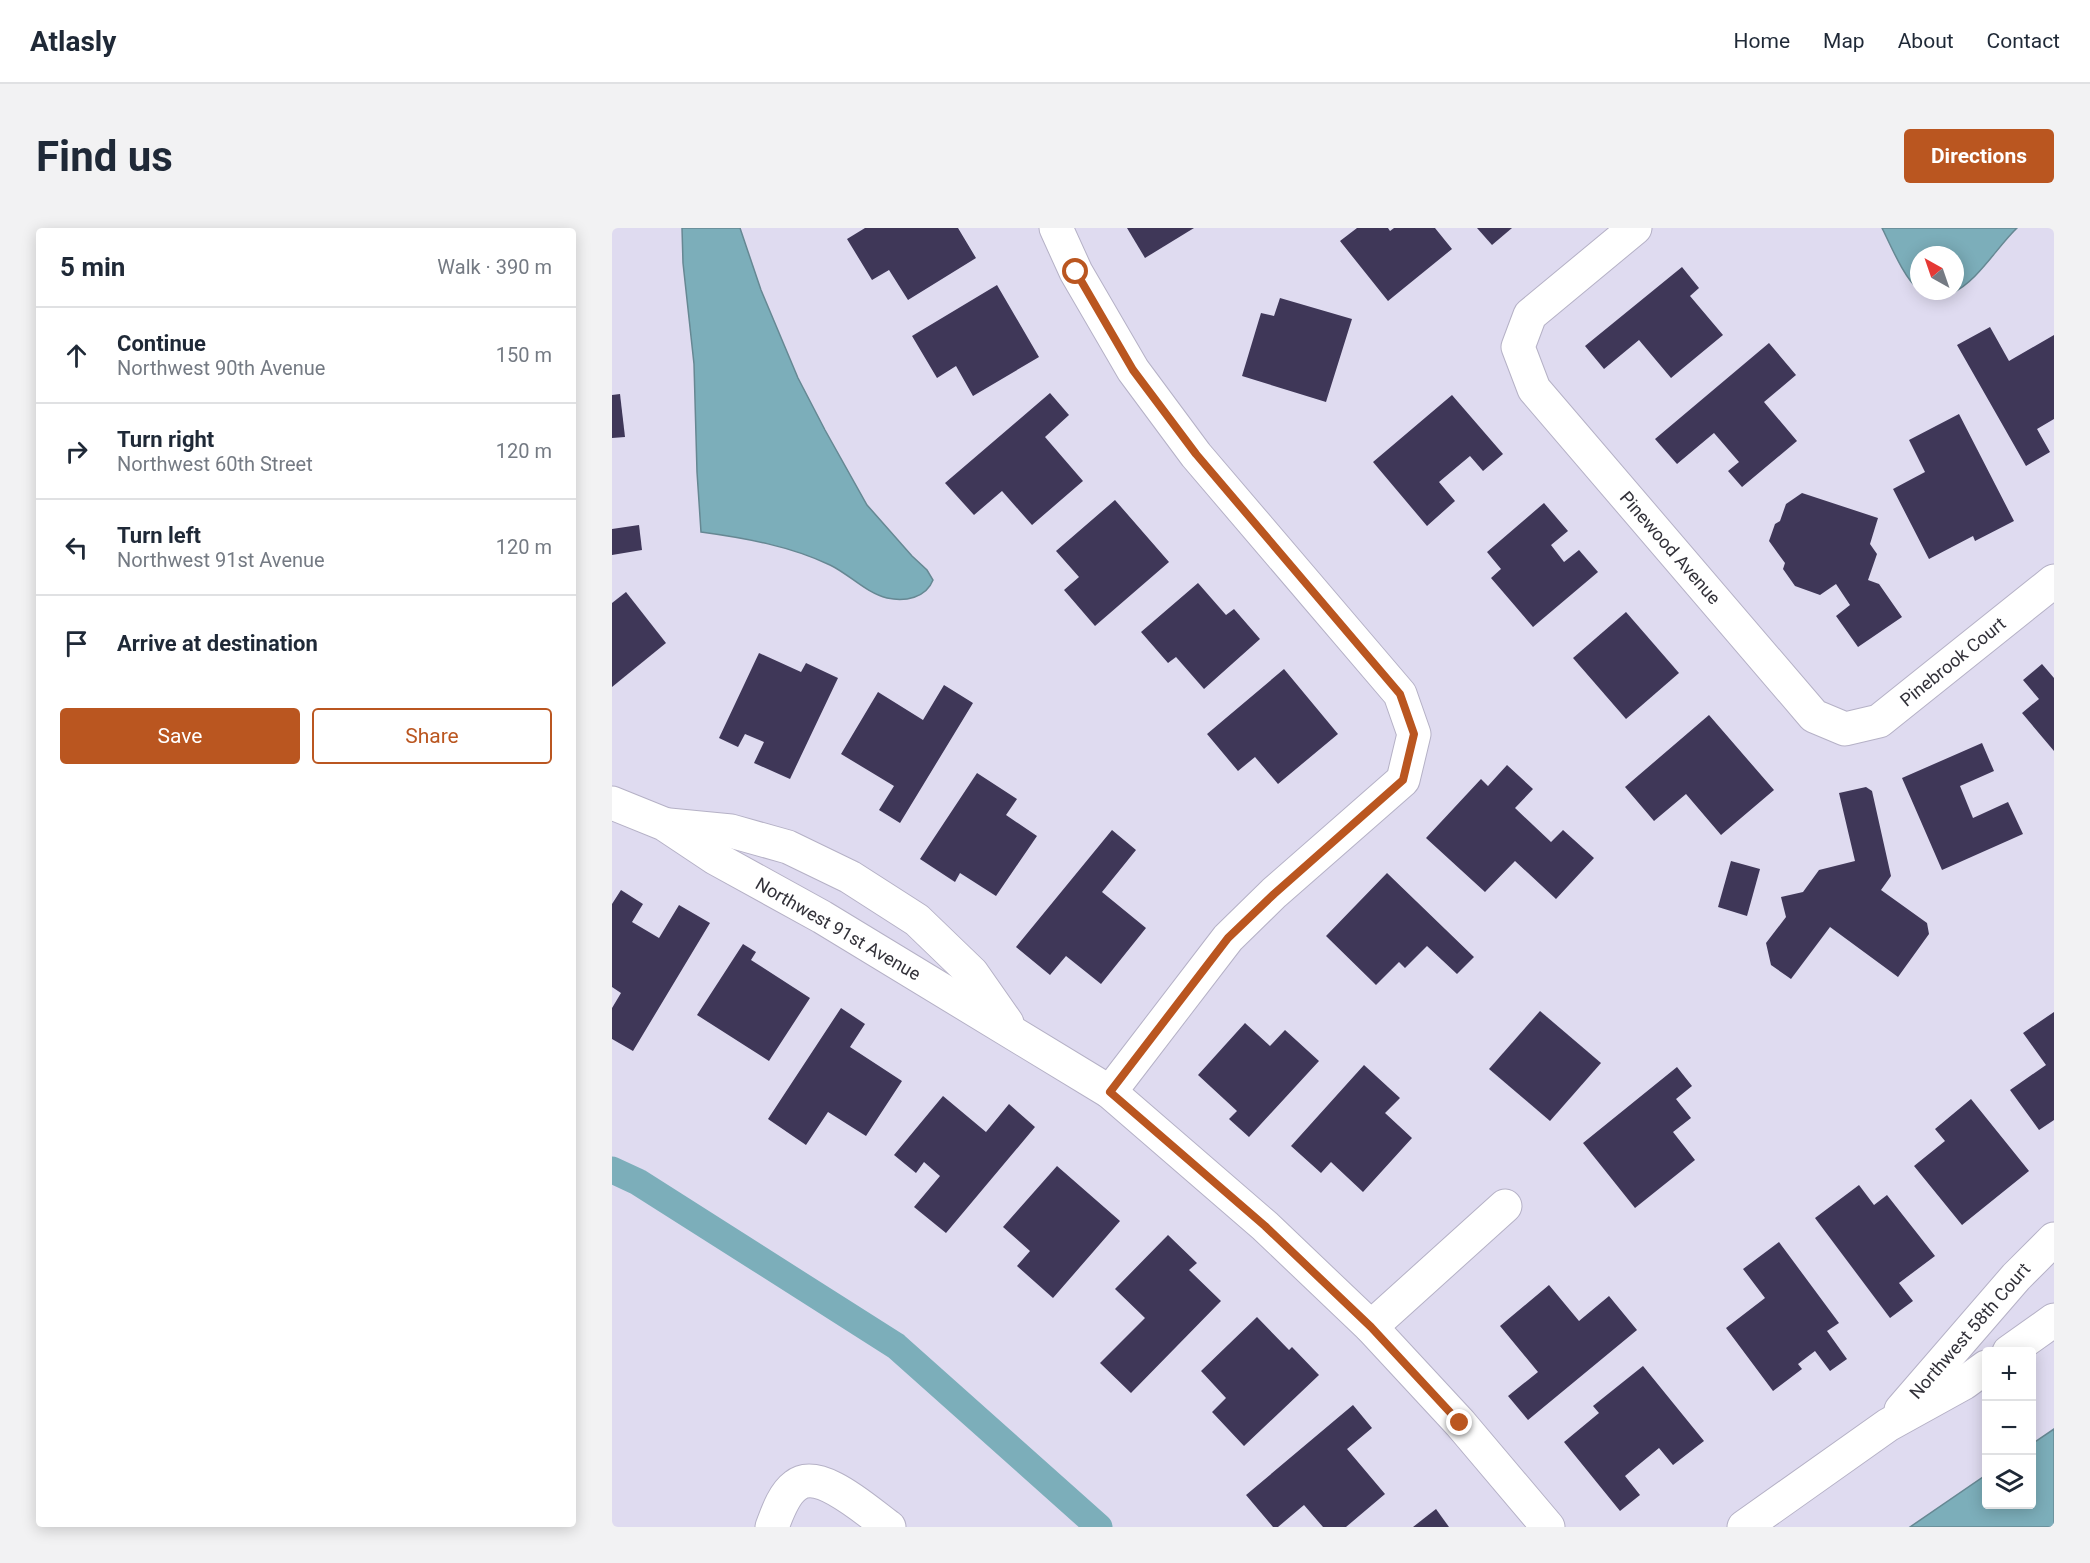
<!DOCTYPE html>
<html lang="en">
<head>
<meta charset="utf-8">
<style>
  :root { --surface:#fff; --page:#f2f2f3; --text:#1f2937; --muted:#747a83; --line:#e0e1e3; --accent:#ba5620 }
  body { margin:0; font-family:Roboto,sans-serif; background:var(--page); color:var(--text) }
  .controls { position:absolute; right:18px; bottom:18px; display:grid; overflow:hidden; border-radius:6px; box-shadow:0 3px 15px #0003 }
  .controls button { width:54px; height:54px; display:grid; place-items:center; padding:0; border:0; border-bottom:2px solid var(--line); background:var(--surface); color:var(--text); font:30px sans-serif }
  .compass { position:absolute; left:1298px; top:18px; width:54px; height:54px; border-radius:50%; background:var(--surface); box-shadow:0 3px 15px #0003; rotate:320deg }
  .stop { position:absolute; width:18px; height:18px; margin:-14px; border:4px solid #ba5620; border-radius:50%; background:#fff }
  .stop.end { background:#ba5620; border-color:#fff; box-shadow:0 2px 6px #0008 }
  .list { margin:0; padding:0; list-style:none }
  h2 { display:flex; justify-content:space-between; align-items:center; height:78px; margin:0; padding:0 24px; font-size:26px }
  h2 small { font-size:20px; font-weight:400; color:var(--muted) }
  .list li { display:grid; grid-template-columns:39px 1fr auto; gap:18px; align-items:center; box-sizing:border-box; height:96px; padding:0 24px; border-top:2px solid var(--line) }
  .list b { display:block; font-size:22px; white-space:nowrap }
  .list p { margin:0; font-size:20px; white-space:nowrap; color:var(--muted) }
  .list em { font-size:20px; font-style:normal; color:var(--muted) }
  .actions { display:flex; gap:12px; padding:18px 24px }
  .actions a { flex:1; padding:14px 0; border:2px solid var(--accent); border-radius:6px; text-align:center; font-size:21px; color:var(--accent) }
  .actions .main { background:var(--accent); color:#fff }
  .icon { flex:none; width:33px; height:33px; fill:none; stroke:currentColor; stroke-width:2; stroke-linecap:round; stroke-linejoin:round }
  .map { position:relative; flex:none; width:1442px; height:1299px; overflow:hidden; border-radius:6px }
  header { display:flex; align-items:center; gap:36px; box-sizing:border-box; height:84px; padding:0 30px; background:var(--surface); border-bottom:2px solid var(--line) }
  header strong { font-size:28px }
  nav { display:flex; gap:33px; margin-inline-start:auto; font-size:21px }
  .intro { display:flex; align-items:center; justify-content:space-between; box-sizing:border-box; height:144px; padding:0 36px }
  h1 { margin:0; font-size:42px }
  .button { padding:15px 27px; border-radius:6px; background:var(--accent); color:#fff; font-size:21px; font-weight:700 }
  main { display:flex; gap:36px; padding:0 36px }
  aside { flex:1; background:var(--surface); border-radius:6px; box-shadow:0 3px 15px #0003 }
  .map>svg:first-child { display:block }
  .water { fill:#7caeba; stroke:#668893; stroke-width:1.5 }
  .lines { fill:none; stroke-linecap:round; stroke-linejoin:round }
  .canal { stroke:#7caeba; stroke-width:27 }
  .building { fill:#3f3758 }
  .minor-casing { stroke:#b5b1c6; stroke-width:35 }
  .minor { stroke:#fff; stroke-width:33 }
  .route { stroke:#ba5620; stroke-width:8 }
  .labels { text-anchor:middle; stroke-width:6; stroke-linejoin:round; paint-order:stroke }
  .street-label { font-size:18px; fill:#323139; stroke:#fff }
</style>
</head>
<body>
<header>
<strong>Atlasly</strong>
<nav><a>Home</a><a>Map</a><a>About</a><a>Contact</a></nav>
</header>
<div class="intro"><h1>Find us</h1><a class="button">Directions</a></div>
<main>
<aside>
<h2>5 min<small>Walk · 390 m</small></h2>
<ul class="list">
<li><svg class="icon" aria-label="ahead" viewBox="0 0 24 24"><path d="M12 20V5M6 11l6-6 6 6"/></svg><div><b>Continue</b><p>Northwest 90th Avenue</p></div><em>150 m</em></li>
<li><svg class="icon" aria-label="right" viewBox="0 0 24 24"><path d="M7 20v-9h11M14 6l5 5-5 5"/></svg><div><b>Turn right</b><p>Northwest 60th Street</p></div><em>120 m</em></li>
<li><svg class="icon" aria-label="left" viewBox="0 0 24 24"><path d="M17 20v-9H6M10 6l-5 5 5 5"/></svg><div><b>Turn left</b><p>Northwest 91st Avenue</p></div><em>120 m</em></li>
<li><svg class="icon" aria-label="arrive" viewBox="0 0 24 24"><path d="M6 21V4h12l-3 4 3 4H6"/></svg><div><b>Arrive at destination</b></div></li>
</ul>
<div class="actions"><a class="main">Save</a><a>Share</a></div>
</aside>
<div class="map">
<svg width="1442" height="1299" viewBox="0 0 1442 1299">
  <rect width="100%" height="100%" fill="#dfdbf0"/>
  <g class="water">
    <path d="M70,0H128L149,62L186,150L213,202L255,277L300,328L315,342L321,352C314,370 293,374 275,370C254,365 237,346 218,337C178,318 133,310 89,304L85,244L82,136L71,35Z"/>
    <path d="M1270,0H1405C1385,19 1365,54 1340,65C1334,67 1327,68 1321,70L1310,63H1343V27H1307V61C1294,54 1277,14 1270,0Z"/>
    <polygon points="1442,1201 1442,1299 1298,1299 1374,1247 1374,1276 1420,1276 1420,1216"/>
  </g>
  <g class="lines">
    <polyline class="canal" points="0,942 26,954 284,1118 487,1299"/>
  </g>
  <g class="building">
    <polygon points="253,0 346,0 364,30 296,72 277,42 260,52 235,11"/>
    <polygon points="515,0 582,0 533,30"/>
    <polygon points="745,0 776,0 778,3 782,0 823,0 840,21 776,73 728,13"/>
    <polygon points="865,0 900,0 880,17"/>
    <polygon points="1070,39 1087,60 1078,68 1111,107 1059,150 1027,112 992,141 973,118"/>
    <polygon points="385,57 427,129 361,168 344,138 325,150 300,108"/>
    <polygon points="668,70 740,91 714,174 630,148 649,85 662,88"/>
    <polygon points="1378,99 1397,133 1442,107 1442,191 1425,201 1438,224 1414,238 1345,117"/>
    <polygon points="1157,115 1184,147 1152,174 1185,213 1130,259 1116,243 1127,234 1102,205 1065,236 1043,211"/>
    <polygon points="438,165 457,187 433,209 471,253 420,297 390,263 362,287 333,255"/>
    <polygon points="8,166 13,209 0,210 0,167"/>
    <polygon points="840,167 891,226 871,243 858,228 827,254 843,273 815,298 761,234"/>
    <polygon points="1347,186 1402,293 1363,313 1361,308 1317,331 1281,261 1313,244 1297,212"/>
    <polygon points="1190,265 1266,290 1258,316 1265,326 1256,352 1267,356 1290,389 1246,419 1224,388 1238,377 1224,356 1208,367 1183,358 1171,341 1173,335 1157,313 1163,296 1168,293 1174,276"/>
    <polygon points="503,272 557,334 483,398 452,362 467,349 444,323"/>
    <polygon points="932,275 956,303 939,317 952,334 967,322 986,344 921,399 879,350 889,341 875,324"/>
    <polygon points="27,297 30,322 0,327 0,301"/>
    <polygon points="586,355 614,387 622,381 648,411 592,461 564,429 556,435 529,404"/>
    <polygon points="14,364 54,415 0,459 0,375"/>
    <polygon points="1014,384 1067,445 1014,491 961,430"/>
    <polygon points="147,425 189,444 194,435 226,450 178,551 142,535 152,514 133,506 126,519 107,510"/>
    <polygon points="1430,436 1442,450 1442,523 1410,485 1427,471 1411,452"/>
    <polygon points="672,441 726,506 666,556 643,529 626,543 595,506"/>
    <polygon points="332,457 361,475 288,595 267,582 282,558 229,526 266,464 311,492"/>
    <polygon points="1097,487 1162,562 1109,607 1074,566 1042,593 1013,559"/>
    <polygon points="1370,515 1382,543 1348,558 1361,590 1396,574 1411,606 1330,642 1290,550"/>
    <polygon points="895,537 921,561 903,580 939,614 951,602 982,630 944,671 903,633 873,664 814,610 869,551 876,558"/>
    <polygon points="365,545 405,571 394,587 425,608 384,668 348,645 343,654 308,631"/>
    <polygon points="1254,559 1260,563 1279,648 1269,662 1315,695 1317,706 1286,749 1218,699 1179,751 1159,737 1154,715 1174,689 1169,669 1191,664 1207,642 1243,633 1227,565"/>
    <polygon points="500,602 524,622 490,664 534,700 489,756 454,728 438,747 404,719"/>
    <polygon points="1119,633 1148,641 1135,688 1106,679"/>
    <polygon points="775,645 862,729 845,746 815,718 793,740 787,734 764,757 714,708"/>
    <polygon points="9,662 31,676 20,694 47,710 67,677 98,695 21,823 0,811 0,780 9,765 0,759 0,676"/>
    <polygon points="131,716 144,724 139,732 198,770 157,833 85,787"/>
    <polygon points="229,780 253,796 238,819 290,853 254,908 216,884 194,917 156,891"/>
    <polygon points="928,783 989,835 938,893 877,841"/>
    <polygon points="1442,784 1442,892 1427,902 1398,862 1434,837 1411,805"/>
    <polygon points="633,795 658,818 673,802 707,833 637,909 617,891 625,883 586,847"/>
    <polygon points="752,837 788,870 773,885 800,910 751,964 719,934 709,945 679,918"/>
    <polygon points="1065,839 1080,858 1064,871 1079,890 1061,904 1083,932 1023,980 971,915"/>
    <polygon points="331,868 374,904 397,876 423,899 334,1005 302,979 328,948 312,934 304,945 282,927"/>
    <polygon points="1359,871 1417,943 1350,997 1302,938 1333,913 1323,901"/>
    <polygon points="445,938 508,993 441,1070 405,1038 418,1023 391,999"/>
    <polygon points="1247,957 1262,977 1275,967 1323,1028 1287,1055 1301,1073 1278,1090 1203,990"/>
    <polygon points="556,1007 585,1035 577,1042 609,1073 519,1165 488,1135 533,1090 503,1061"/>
    <polygon points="1167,1014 1227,1095 1215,1103 1235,1131 1218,1143 1203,1123 1186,1136 1190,1141 1161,1163 1114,1100 1153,1070 1131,1041"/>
    <polygon points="937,1057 967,1093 997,1068 1025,1102 916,1192 896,1168 926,1144 888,1098"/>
    <polygon points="645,1089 677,1122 680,1119 707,1147 632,1218 600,1184 614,1170 589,1143"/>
    <polygon points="1031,1138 1092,1213 1061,1237 1047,1220 1013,1248 1028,1267 1008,1283 952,1214 987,1185 981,1178"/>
    <polygon points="741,1177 760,1200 735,1221 773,1266 734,1299 711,1299 692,1277 666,1299 661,1299 634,1267"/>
    <polygon points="824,1281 837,1299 801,1299"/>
  </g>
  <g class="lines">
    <defs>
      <g id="minor">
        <polyline points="444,0 464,44 521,142 584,227 788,466 802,506 791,552 662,665 616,710 498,864"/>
        <polyline points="1023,0 918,87 906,119 922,161 1202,488 1233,501 1267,493 1442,353"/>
        <polyline points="0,575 52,596 103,630 210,689 498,864 653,998 759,1099 848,1195 936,1299"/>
        <polyline points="57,597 119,603 176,619 238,649 305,692 360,745 395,795"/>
        <polyline points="759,1099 893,978"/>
        <polyline points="1397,1124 1442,1092"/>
        <polyline points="1289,1182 1404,1049 1442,1011"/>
        <path d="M160,1299C165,1286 171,1267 183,1258C207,1238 257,1285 277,1299"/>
        <polyline points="1132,1299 1276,1197 1352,1155 1374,1139"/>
      </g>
    </defs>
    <use href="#minor" class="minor-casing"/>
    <use href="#minor" class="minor"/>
  </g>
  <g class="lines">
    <polyline class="route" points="464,44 521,142 584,226 788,466 802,506 791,552 662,666 616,710 498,864 653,998 759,1099 848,1195"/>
  </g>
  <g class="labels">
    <g class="street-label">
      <text transform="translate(1058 320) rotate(49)" y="6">Pinewood Avenue</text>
      <text transform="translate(1341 434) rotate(-39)" y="6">Pinebrook Court</text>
      <text transform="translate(226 701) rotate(30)" y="6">Northwest 91st Avenue</text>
      <text transform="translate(1358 1103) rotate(-49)" y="6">Northwest 58th Court</text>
    </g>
  </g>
</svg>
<div class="controls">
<button>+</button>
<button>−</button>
<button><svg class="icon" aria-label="layers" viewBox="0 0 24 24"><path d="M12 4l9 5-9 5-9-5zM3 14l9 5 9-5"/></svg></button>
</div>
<svg class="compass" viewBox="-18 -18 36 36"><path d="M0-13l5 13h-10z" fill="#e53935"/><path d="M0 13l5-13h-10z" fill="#747a83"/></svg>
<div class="stop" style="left:464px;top:44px"></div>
<div class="stop end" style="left:848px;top:1195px"></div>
</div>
</main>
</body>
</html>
